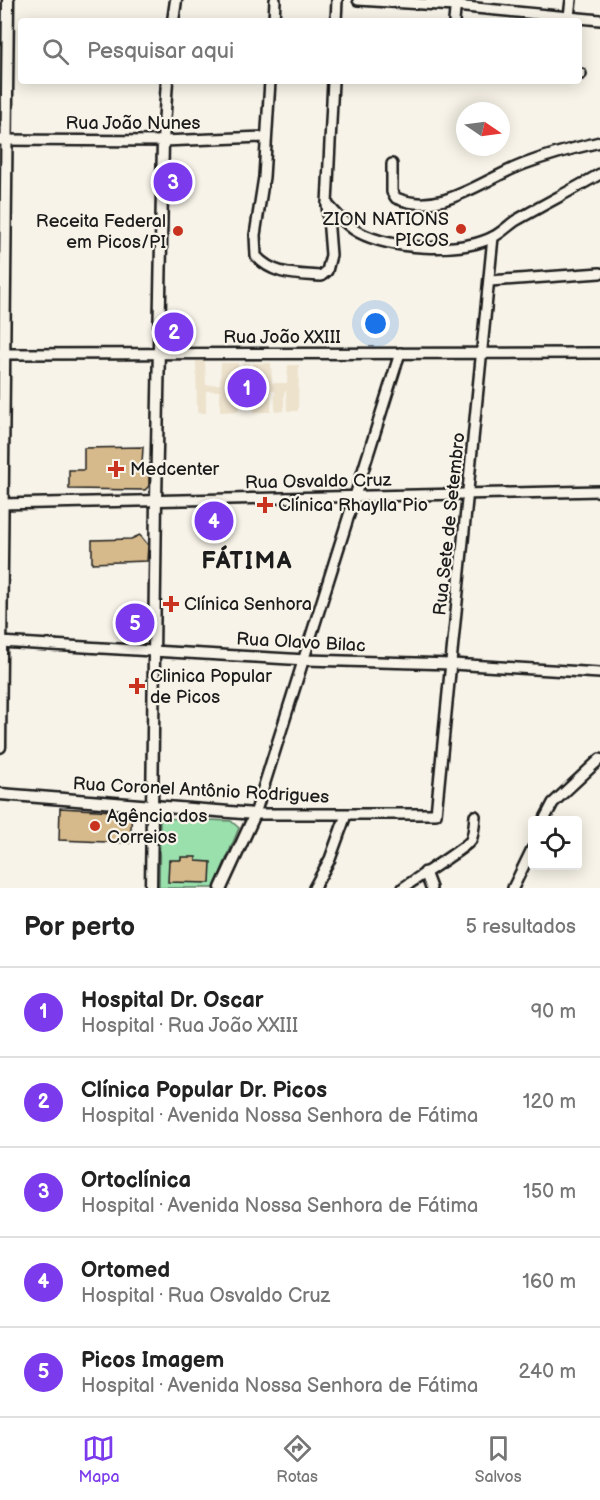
<!DOCTYPE html>
<html lang="pt">
<head>
<meta charset="utf-8">
<style>
  :root { --surface:#fff; --page:#f2f2f2; --text:#222; --muted:#767676; --line:#e0e0e0; --accent:#7c3aed }
  body { margin:0; font-family:"Balsamiq Sans",sans-serif; background:var(--page); color:var(--text) }
  .controls { position:absolute; right:18px; bottom:18px; display:grid; overflow:hidden; border-radius:6px; box-shadow:0 3px 15px #0003 }
  .controls button { width:54px; height:54px; display:grid; place-items:center; padding:0; border:0; border-bottom:2px solid var(--line); background:var(--surface); color:var(--text); font:30px sans-serif }
  .compass { position:absolute; left:456px; top:102px; width:54px; height:54px; border-radius:50%; background:var(--surface); box-shadow:0 3px 15px #0003; rotate:103deg }
  .you { position:absolute; left:376px; top:324px; width:21px; height:21px; margin:-15px; border:4px solid #fff; border-radius:50%; background:#1a73e8; box-shadow:0 0 0 9px #1a73e833 }
  .badge { display:grid; place-items:center; width:39px; height:39px; border-radius:50%; background:var(--accent); color:#fff; font-size:20px; font-weight:700 }
  .pin { position:absolute; translate:-50% -50%; border:3px solid #fff; box-shadow:0 2px 6px #0006 }
  .list { margin:0; padding:0; list-style:none }
  h2 { display:flex; justify-content:space-between; align-items:center; height:78px; margin:0; padding:0 24px; font-size:26px }
  h2 small { font-size:20px; font-weight:400; color:var(--muted) }
  .list li { display:grid; grid-template-columns:39px 1fr auto; gap:18px; align-items:center; box-sizing:border-box; height:90px; padding:0 24px; border-top:2px solid var(--line) }
  .list b { display:block; font-size:22px; white-space:nowrap }
  .list p { margin:0; font-size:20px; white-space:nowrap; color:var(--muted) }
  .list em { font-size:20px; font-style:normal; color:var(--muted) }
  .icon { flex:none; width:33px; height:33px; fill:none; stroke:currentColor; stroke-width:2; stroke-linecap:round; stroke-linejoin:round }
  .map { position:relative; flex:none; width:600px; height:888px; overflow:hidden }
  .search { position:absolute; background:var(--surface); box-shadow:0 3px 15px #0003; left:18px; right:18px; top:18px; height:66px; display:flex; align-items:center; gap:15px; box-sizing:border-box; padding:0 21px; border-radius:6px; color:var(--muted); font-size:22px }
  .sheet { height:528px; background:var(--surface) }
  nav { display:flex; justify-content:space-around; align-items:center; box-sizing:border-box; height:84px; border-top:2px solid var(--line); background:var(--surface); font-size:16px; color:var(--muted) }
  nav a { display:grid; justify-items:center; gap:3px }
  nav .on { color:var(--accent) }
  .map>svg:first-child { display:block }
  .built { fill:#ede2cc }
  .green { fill:#9ae0ad; stroke:#5b7e64; stroke-width:1.5 }
  .building { fill:#d7ba8b; stroke:#1c1c1c; stroke-width:1.5 }
  .lines { fill:none; stroke-linecap:round; stroke-linejoin:round }
  .minor-casing { stroke:#1c1c1c; stroke-width:14 }
  .tertiary-casing { stroke:#1c1c1c; stroke-width:15 }
  .minor { stroke:#f7f3e8; stroke-width:9 }
  .tertiary { stroke:#f7f3e8; stroke-width:10 }
  .poi-dot { fill:#c8321e; stroke:#f7f3e8; stroke-width:2 }
  .labels { text-anchor:middle; stroke-width:4.5; stroke-linejoin:round; paint-order:stroke }
  .street-label { font-size:18px; fill:#1c1c1c; stroke:#f7f3e8 }
  .poi-label { font-size:18px; fill:#1c1c1c; stroke:#f7f3e8; text-anchor:start }
  .district-label { font-size:24px; font-weight:bold; letter-spacing:1.5px; fill:#1c1c1c; stroke:#f7f3e8 }
</style>
</head>
<body>
<div class="map">
<svg width="600" height="888" viewBox="0 0 600 888">
  <rect width="100%" height="100%" fill="#f7f3e8"/>
  <filter id="ink" filterUnits="userSpaceOnUse"><feTurbulence type="fractalNoise" baseFrequency=".0167" numOctaves="2"/><feDisplacementMap in="SourceGraphic" scale="12" xChannelSelector="R" yChannelSelector="G"/><feConvolveMatrix kernelMatrix="1 2 1 2 8 2 1 2 1" color-interpolation-filters="sRGB"/></filter>
  <g filter="url(#ink)">
    <polygon class="built" points="196,361 205,361 206,385 220,384 221,363 238,363 239,385 243,385 243,363 250,363 251,384 253,384 253,363 271,363 272,383 287,383 288,365 299,365 298,411 287,411 286,391 284,392 284,411 275,412 275,391 271,390 271,412 254,412 254,390 239,391 239,411 220,412 220,391 206,391 206,413 197,413"/>
    <polygon class="green" points="160,818 231,821 239,828 214,888 159,888"/>
    <g class="building">
      <polygon points="143,447 142,464 149,471 149,486 145,490 69,489 69,470 84,470 84,448"/>
      <polygon points="140,535 148,545 147,561 92,563 92,540 131,539"/>
      <polygon points="60,808 132,812 130,843 59,840"/>
      <polygon points="181,857 196,857 196,861 211,862 210,883 168,882 169,860 181,860"/>
    </g>
    <g class="lines">
      <defs>
        <g id="minor">
          <polyline points="358,0 455,6 600,20"/>
          <polyline points="569,16 571,0"/>
          <polyline points="274,21 275,0"/>
          <polyline points="336,21 337,0"/>
          <polyline points="454,21 456,0"/>
          <polyline points="579,74 581,74"/>
          <path d="M270,81L264,177L255,235L256,256C274,276 297,274 321,276L327,271L331,255L327,204L333,81"/>
          <polyline points="0,140 163,141 266,137"/>
          <path d="M392,164V192L396,198C441,217 483,179 524,164C548,155 574,148 600,142"/>
          <path d="M327,204C337,214 346,226 358,232C390,249 460,254 493,237C501,233 508,226 515,221C543,205 572,190 600,174"/>
          <polyline points="490,281 600,273"/>
          <polyline points="400,353 255,814 436,814 493,237"/>
          <polyline points="0,354 600,353"/>
          <polyline points="0,504 600,491"/>
          <polyline points="0,642 306,660 452,664 600,673"/>
          <polyline points="544,820 553,803 600,759"/>
          <polyline points="425,872 431,888"/>
          <polyline points="314,888 330,859 346,815"/>
          <path d="M403,888C414,880 468,846 471,840C474,833 474,824 475,816"/>
          <polyline points="513,888 532,849"/>
        </g>
        <g id="tertiary">
          <polyline points="173,21 176,0"/>
          <polyline points="0,747 8,0"/>
          <polyline points="0,794 255,814 221,888"/>
          <polyline points="151,888 156,500 163,141 167,81"/>
        </g>
      </defs>
      <use href="#minor" class="minor-casing"/>
      <use href="#tertiary" class="tertiary-casing"/>
      <use href="#minor" class="minor"/>
      <use href="#tertiary" class="tertiary"/>
    </g>
  </g>
  <g class="poi-dot">
    <circle cx="461" cy="229" r="6"/>
    <circle cx="178" cy="231" r="6"/>
    <path d="M113 460h6v6h6v6h-6v6h-6v-6h-6v-6h6z"/>
    <path d="M262 496h6v6h6v6h-6v6h-6v-6h-6v-6h6z"/>
    <path d="M168 595h6v6h6v6h-6v6h-6v-6h-6v-6h6z"/>
    <path d="M134 677h6v6h6v6h-6v6h-6v-6h-6v-6h6z"/>
    <circle cx="95" cy="826" r="6"/>
  </g>
  <g class="labels">
    <g class="street-label">
      <text x="133" y="129">Rua João Nunes</text>
      <text x="282" y="343">Rua João XXIII</text>
      <text transform="translate(318 481) rotate(-1)" y="6">Rua Osvaldo Cruz</text>
      <text transform="translate(449 524) rotate(-84)" y="6">Rua Sete de Setembro</text>
      <text transform="translate(301 642) rotate(3)" y="6">Rua Olavo Bilac</text>
      <text transform="translate(201 790) rotate(3)" y="6">Rua Coronel Antônio Rodrigues</text>
    </g>
    <g class="poi-label">
      <text x="449" y="225" text-anchor="end">ZION NATIONS<tspan x="449" dy="21">PICOS</tspan></text>
      <text x="166" y="227" text-anchor="end">Receita Federal<tspan x="166" dy="21">em Picos/PI</tspan></text>
      <text x="130" y="475">Medcenter</text>
      <text x="278" y="511">Clínica Rhaylla Pio</text>
      <text x="184" y="610">Clínica Senhora</text>
      <text x="150" y="682">Clinica Popular<tspan x="150" dy="21">de Picos</tspan></text>
      <text x="107" y="822">Agência dos<tspan x="107" dy="21">Correios</tspan></text>
    </g>
    <g class="district-label">
      <text x="247" y="569">FÁTIMA</text>
    </g>
  </g>
</svg>
<div class="controls">
<button><svg class="icon" aria-label="locate" viewBox="0 0 24 24"><circle cx="12" cy="12" r="6"/><path d="M12 2v4M12 18v4M2 12h4M18 12h4"/></svg></button>
</div>
<svg class="compass" viewBox="-18 -18 36 36"><path d="M0-13l5 13h-10z" fill="#e53935"/><path d="M0 13l5-13h-10z" fill="#767676"/></svg>
<div class="you"></div>
<div class="pin badge" style="left:247px;top:388px">1</div>
<div class="pin badge" style="left:174px;top:332px">2</div>
<div class="pin badge" style="left:173px;top:182px">3</div>
<div class="pin badge" style="left:214px;top:521px">4</div>
<div class="pin badge" style="left:135px;top:623px">5</div>
<div class="search"><svg class="icon" aria-label="search" viewBox="0 0 24 24"><circle cx="10" cy="10" r="6"/><path d="M15 15l6 6"/></svg>Pesquisar aqui</div>
</div>
<section class="sheet">
<h2>Por perto<small>5 resultados</small></h2>
<ul class="list">
<li><span class="badge">1</span><div><b>Hospital Dr. Oscar</b><p>Hospital · Rua João XXIII</p></div><em>90 m</em></li>
<li><span class="badge">2</span><div><b>Clínica Popular Dr. Picos</b><p>Hospital · Avenida Nossa Senhora de Fátima</p></div><em>120 m</em></li>
<li><span class="badge">3</span><div><b>Ortoclínica</b><p>Hospital · Avenida Nossa Senhora de Fátima</p></div><em>150 m</em></li>
<li><span class="badge">4</span><div><b>Ortomed</b><p>Hospital · Rua Osvaldo Cruz</p></div><em>160 m</em></li>
<li><span class="badge">5</span><div><b>Picos Imagem</b><p>Hospital · Avenida Nossa Senhora de Fátima</p></div><em>240 m</em></li>
</ul>
</section>
<nav>
<a class="on"><svg class="icon" aria-label="map" viewBox="0 0 24 24"><path d="M3 6l6-2 6 2 6-2v14l-6 2-6-2-6 2zM9 4v14M15 6v14"/></svg>Mapa</a>
<a><svg class="icon" aria-label="directions" viewBox="0 0 24 24"><path d="M12 3l9 9-9 9-9-9zM9 14v-3h6M13 9l2 2-2 2"/></svg>Rotas</a>
<a><svg class="icon" aria-label="saved" viewBox="0 0 24 24"><path d="M7 4h10v16l-5-4-5 4z"/></svg>Salvos</a>
</nav>
</body>
</html>
